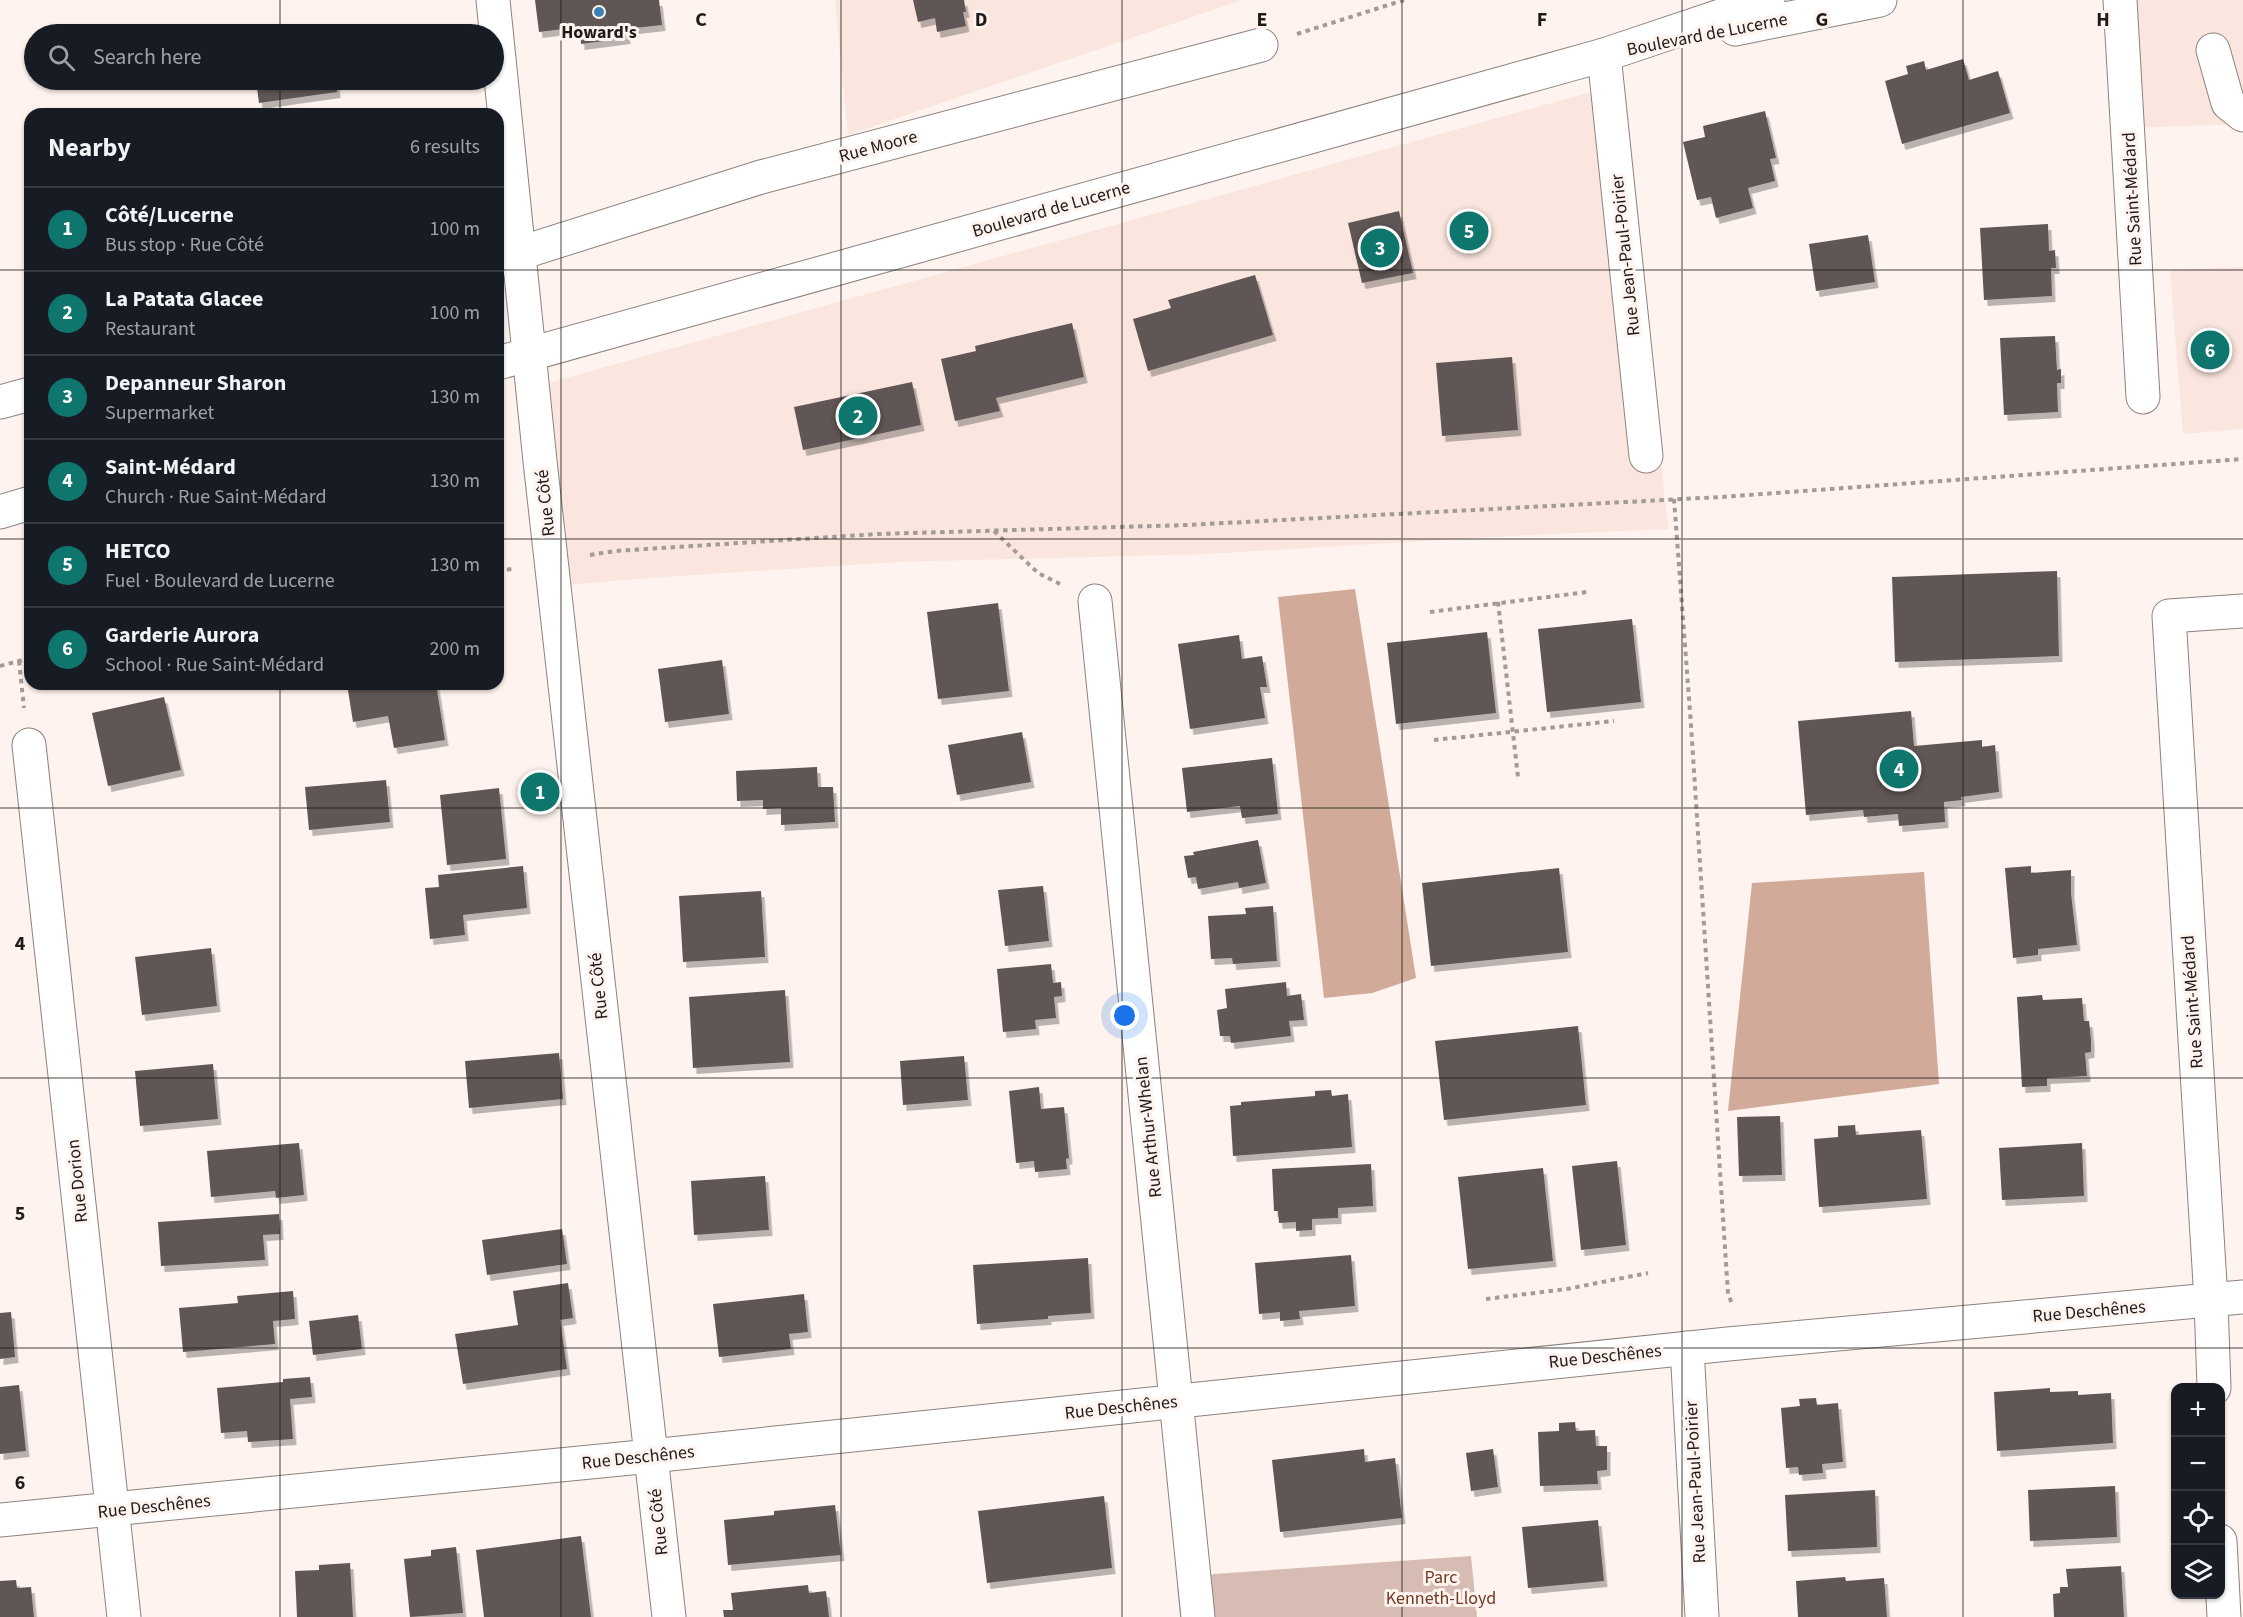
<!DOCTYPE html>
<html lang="en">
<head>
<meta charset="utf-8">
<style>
  :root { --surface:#171b24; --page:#20242c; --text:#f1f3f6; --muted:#9ea1a6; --line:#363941; --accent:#0f766e }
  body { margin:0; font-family:"Source Sans 3",sans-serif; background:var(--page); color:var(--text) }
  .controls { position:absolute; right:18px; bottom:18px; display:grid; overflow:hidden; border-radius:12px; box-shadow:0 2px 4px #0004 }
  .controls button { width:54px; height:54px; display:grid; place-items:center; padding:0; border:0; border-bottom:2px solid var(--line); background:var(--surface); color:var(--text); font:30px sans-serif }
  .you { position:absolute; left:1125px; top:1016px; width:21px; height:21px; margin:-15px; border:4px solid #fff; border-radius:50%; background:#1a73e8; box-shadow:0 0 0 9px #1a73e833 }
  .badge { display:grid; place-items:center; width:39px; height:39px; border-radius:50%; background:var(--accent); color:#fff; font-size:20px; font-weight:700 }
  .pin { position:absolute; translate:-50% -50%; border:3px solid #fff; box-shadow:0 2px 6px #0006 }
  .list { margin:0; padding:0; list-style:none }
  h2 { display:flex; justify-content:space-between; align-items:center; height:78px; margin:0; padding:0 24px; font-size:26px }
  h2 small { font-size:20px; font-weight:400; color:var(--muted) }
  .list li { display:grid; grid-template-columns:39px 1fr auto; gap:18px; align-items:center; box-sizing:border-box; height:84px; padding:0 24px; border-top:2px solid var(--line) }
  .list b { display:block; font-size:22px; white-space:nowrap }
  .list p { margin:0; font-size:20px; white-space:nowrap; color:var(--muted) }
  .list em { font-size:20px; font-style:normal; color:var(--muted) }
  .icon { flex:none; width:33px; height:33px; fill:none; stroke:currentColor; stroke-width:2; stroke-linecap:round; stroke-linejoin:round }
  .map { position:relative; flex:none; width:2243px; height:1617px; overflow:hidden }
  .search { position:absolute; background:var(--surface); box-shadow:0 2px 4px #0004; left:24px; top:24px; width:480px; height:66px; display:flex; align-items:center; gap:15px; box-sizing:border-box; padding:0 21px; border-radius:33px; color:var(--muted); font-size:22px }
  .panel { position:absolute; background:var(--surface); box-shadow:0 2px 4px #0004; left:24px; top:108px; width:480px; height:582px; border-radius:18px }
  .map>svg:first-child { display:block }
  .built { fill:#fae6de }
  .green { fill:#d6bcb2 }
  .forest { fill:#d1aa9a }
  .building { fill:#615754; filter:url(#shadow) }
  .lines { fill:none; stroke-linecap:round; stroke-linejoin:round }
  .minor-casing { stroke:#8c827e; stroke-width:35 }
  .major-casing { stroke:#8c827e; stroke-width:35 }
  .path { stroke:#a49b98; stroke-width:4; stroke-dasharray:4.5 4.5; stroke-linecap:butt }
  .minor { stroke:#fff; stroke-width:33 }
  .major { stroke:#fff; stroke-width:33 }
  .grid { fill:none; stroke:#1f1b19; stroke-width:1.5; stroke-opacity:0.55 }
  .poi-dot { fill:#3a82b6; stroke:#fef3ee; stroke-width:2 }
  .labels { text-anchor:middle; stroke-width:6; stroke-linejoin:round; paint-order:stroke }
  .poi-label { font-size:18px; font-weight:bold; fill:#1f1b19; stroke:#fef3ee }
  .street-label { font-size:18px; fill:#1f1b19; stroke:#fef3ee }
  .park-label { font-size:18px; fill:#6e3923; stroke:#fef3ee }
  .grid-label { font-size:20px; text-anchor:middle; font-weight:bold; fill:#1f1b19; stroke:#fef3ee; stroke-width:6; stroke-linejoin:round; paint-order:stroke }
</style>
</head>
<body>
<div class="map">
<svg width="2243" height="1617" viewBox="0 0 2243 1617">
  <defs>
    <filter id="shadow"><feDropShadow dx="3.5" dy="6" stdDeviation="0" flood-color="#0004"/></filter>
  </defs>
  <rect width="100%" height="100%" fill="#fef3ee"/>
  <g class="built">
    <polygon points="835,0 1242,0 848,135"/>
    <polygon points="2120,0 2243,0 2243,124 2128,128"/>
    <polygon points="1623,83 1668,529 1507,536 1206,554 897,562 634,579 570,585 548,383"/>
    <polygon points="2243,267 2243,429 2183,434 2170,270"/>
  </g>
  <polygon class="green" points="1471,1556 1477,1617 1180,1617 1177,1585 1214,1574"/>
  <g class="forest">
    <polygon points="1355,589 1416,978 1372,993 1324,998 1278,597"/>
    <polygon points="1924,872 1939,1084 1728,1111 1752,883"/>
  </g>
  <g class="building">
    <polygon points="535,0 659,0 662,25 626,29 627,38 581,44 580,27 539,32"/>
    <polygon points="913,0 964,0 966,12 963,12 966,26 937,32 935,18 918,22"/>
    <polygon points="323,25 324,34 300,34 299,28"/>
    <polygon points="1963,59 1969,80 1998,71 2010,113 1902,144 1885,81 1908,74 1906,66 1924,61 1926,70"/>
    <polygon points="256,80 336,80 337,92 259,103"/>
    <polygon points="1765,111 1776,158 1770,159 1775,181 1748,188 1753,208 1716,218 1711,197 1697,200 1683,142 1705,137 1703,126"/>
    <polygon points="1399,211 1413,273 1362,283 1348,223"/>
    <polygon points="2048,224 2049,251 2055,250 2056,268 2051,268 2052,296 1984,300 1980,228"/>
    <polygon points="1868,235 1875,282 1816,291 1809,244"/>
    <polygon points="1255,275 1273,335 1148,371 1133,319 1171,308 1168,300"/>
    <polygon points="1072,323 1084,377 996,398 1000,411 955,421 941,359 976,351 975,346"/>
    <polygon points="2055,336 2057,370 2061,369 2061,383 2057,383 2058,412 2004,415 2000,338"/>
    <polygon points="1512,357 1518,430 1442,436 1436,363"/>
    <polygon points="912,382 921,425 803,450 794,407"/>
    <polygon points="2057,571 2059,656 1895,662 1892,577"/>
    <polygon points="998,603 1009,691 938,699 927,612"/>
    <polygon points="1632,619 1641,702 1547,712 1538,629"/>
    <polygon points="1487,632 1496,713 1396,724 1387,643"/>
    <polygon points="1239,635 1242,659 1262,656 1267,687 1260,687 1265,718 1190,729 1178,644"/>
    <polygon points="722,660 729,714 665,722 658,669"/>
    <polygon points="347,684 436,684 445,740 394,748 388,716 353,722"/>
    <polygon points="164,697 181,770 108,786 92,713"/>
    <polygon points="1911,711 1914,746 1982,740 1982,747 1995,745 1999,792 1961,797 1962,800 1944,802 1945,822 1899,826 1898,814 1864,817 1863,810 1806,815 1798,721"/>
    <polygon points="1022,732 1031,782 957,795 948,745"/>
    <polygon points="1272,758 1278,814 1242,818 1240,806 1187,812 1182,768"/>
    <polygon points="817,767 818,787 833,787 835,822 781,825 781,808 763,809 763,800 737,801 736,771"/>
    <polygon points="386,780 390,822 309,830 305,787"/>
    <polygon points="499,788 506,859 447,865 440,795"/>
    <polygon points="1258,840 1266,883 1239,888 1238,882 1198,889 1196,877 1188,878 1184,856 1194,855 1193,852"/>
    <polygon points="523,866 527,908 463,915 465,935 430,939 425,888 439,887 438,875"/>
    <polygon points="2031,866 2031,873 2071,870 2071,893 2077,945 2038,949 2038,955 2013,958 2005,868"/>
    <polygon points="1559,868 1568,952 1431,966 1422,883"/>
    <polygon points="1043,886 1049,941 1005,946 998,890"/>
    <polygon points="761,891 765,957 683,962 679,896"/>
    <polygon points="1273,906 1277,961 1233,964 1232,958 1211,959 1208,916 1246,914 1245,908"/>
    <polygon points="211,948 217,1006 142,1015 135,957"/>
    <polygon points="1051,964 1053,983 1061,982 1062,996 1054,997 1056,1018 1035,1020 1036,1029 1003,1032 997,969"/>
    <polygon points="1286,982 1287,996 1301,994 1304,1020 1289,1021 1291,1036 1231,1043 1230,1036 1220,1036 1217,1010 1227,1008 1225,989"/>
    <polygon points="785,990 790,1062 693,1068 689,997"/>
    <polygon points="2042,995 2043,1000 2082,998 2084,1021 2089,1021 2091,1039 2091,1052 2085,1053 2087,1076 2047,1078 2047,1086 2022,1087 2017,997"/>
    <polygon points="1578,1026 1586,1105 1444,1120 1435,1041"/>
    <polygon points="559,1053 563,1099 469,1108 465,1061"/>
    <polygon points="964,1056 968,1100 903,1105 900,1061"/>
    <polygon points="213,1064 218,1119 140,1126 135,1071"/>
    <polygon points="1039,1087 1041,1109 1064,1107 1069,1158 1066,1159 1067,1169 1035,1172 1034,1161 1016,1163 1009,1091"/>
    <polygon points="1331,1090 1332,1096 1348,1094 1352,1147 1233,1156 1230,1106 1241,1105 1241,1102 1315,1096 1315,1091"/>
    <polygon points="1780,1116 1782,1175 1739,1176 1737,1117"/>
    <polygon points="1855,1125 1856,1135 1921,1130 1927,1199 1819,1207 1814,1139 1838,1137 1838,1126"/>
    <polygon points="299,1143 304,1195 276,1198 275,1191 211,1197 207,1151"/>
    <polygon points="2082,1143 2084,1196 2002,1200 1999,1148"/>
    <polygon points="1617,1161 1626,1245 1581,1250 1572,1166"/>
    <polygon points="1371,1164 1373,1206 1338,1208 1338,1218 1312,1219 1312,1230 1296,1231 1296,1222 1279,1223 1278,1211 1274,1211 1272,1169"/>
    <polygon points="1543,1168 1553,1261 1468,1269 1458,1177"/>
    <polygon points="765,1176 769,1230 694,1235 691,1181"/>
    <polygon points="279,1214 280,1234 263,1235 265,1260 161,1266 158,1222"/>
    <polygon points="562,1229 567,1264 487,1275 482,1240"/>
    <polygon points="1351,1255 1355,1306 1299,1311 1300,1319 1280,1321 1280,1312 1259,1314 1255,1263"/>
    <polygon points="1088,1258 1091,1313 1048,1316 1048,1319 977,1324 973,1265"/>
    <polygon points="568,1283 573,1318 560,1320 567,1369 463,1384 455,1334 518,1325 513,1291"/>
    <polygon points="293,1291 295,1319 273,1321 275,1344 183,1352 179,1308 238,1303 237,1296"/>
    <polygon points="804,1294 808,1332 789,1334 791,1349 719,1357 713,1304"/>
    <polygon points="11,1312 15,1357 0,1359 0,1313"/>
    <polygon points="358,1315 362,1349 313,1355 309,1321"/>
    <polygon points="310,1377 312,1397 290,1399 293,1439 248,1442 247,1431 221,1433 217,1388 283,1382 283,1379"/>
    <polygon points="19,1385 26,1451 0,1454 0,1387"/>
    <polygon points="2050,1388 2050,1392 2078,1391 2078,1395 2111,1393 2113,1443 1997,1451 1994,1392"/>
    <polygon points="1816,1398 1817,1405 1838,1403 1843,1462 1822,1464 1823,1473 1799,1475 1798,1467 1786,1468 1781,1408 1800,1406 1799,1399"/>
    <polygon points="1575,1422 1576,1431 1595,1430 1596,1446 1607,1446 1607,1470 1597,1471 1598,1484 1540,1486 1538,1432 1559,1431 1559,1423"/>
    <polygon points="1364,1449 1365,1462 1395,1458 1402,1518 1280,1532 1272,1460"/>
    <polygon points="1493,1449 1498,1487 1471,1491 1466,1453"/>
    <polygon points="2115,1486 2117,1537 2030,1541 2028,1490"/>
    <polygon points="1875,1490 1877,1547 1788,1551 1785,1495"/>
    <polygon points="1104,1496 1112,1568 987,1583 978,1511"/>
    <polygon points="835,1505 841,1555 728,1565 724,1520 774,1515 774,1511"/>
    <polygon points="1598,1520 1604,1581 1528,1588 1522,1527"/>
    <polygon points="581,1536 591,1617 484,1617 476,1550"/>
    <polygon points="456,1547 463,1613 410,1617 404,1559 431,1556 431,1550"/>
    <polygon points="350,1563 353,1617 297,1617 295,1571 319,1570 319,1565"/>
    <polygon points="2121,1566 2124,1617 2054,1617 2053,1594 2060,1593 2060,1587 2068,1587 2066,1569"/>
    <polygon points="1845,1577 1846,1581 1884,1578 1887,1617 1798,1617 1796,1581"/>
    <polygon points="16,1580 17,1588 31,1587 34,1617 0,1617 0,1581"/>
    <polygon points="808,1585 809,1593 826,1591 829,1617 724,1617 723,1610 733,1610 731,1593"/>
  </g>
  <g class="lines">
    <defs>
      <g id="minor">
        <polyline points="493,0 540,461 669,1617"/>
        <polyline points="2120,0 2143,397"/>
        <polyline points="2213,50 2228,103 2243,115"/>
        <polyline points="1604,55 1646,456"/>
        <polyline points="498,260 761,177 1261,45"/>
        <polyline points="0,402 30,394"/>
        <polyline points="1095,601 1198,1617"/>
        <polyline points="29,745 124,1617"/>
        <polyline points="1687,1348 1702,1617"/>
        <polyline points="2214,1388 2211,1300 2169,616 2243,611"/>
        <polyline points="0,1520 651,1456 1728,1344 2243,1297"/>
        <polyline points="2220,1541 2224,1617"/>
      </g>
      <g id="major">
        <polyline points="1735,29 1880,0"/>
        <polyline points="498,363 1604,55 1768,0"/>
        <polyline points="0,512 30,503"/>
      </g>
    </defs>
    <use href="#minor" class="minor-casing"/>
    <use href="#major" class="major-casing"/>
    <g class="path">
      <polyline points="1297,34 1404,0"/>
      <polyline points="1674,499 1691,725 1728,1294 1733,1306"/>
      <polyline points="994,531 1038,573 1060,584"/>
      <polyline points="590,555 615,551 878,534 1187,525 1721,497 2243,459"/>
      <polyline points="498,571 512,569"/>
      <polyline points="1498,602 1518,777"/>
      <polyline points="1430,612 1587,592"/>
      <polyline points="19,661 24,708"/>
      <polyline points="0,666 30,658"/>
      <polyline points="1434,740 1614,721"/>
      <polyline points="1486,1299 1567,1289 1648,1273"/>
    </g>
    <use href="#minor" class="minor"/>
    <use href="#major" class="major"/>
  </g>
  <path class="grid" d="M280,0V34M561,0V1617M841,0V1617M1122,0V1617M1402,0V1617M1682,0V1617M1963,0V1617M280,80V114M0,270H30M498,270H2243M0,539H30M498,539H2243M280,684V1617M0,808H2243M0,1078H2243M0,1348H2243"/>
  <circle class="poi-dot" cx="599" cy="12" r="6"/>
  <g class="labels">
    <g class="poi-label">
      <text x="599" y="38">Howard's</text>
    </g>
    <g class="street-label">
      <text transform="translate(1707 34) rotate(-11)" y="6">Boulevard de Lucerne</text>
      <text transform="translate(878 146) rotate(-15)" y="6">Rue Moore</text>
      <text transform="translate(2132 199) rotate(-93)" y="6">Rue Saint-Médard</text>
      <text transform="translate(1051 209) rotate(-16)" y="6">Boulevard de Lucerne</text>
      <text transform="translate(1625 255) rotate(-96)" y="6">Rue Jean-Paul-Poirier</text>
      <text transform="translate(545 503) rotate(-96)" y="6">Rue Côté</text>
      <text transform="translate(598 986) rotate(-96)" y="6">Rue Côté</text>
      <text transform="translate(2192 1002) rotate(-94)" y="6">Rue Saint-Médard</text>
      <text transform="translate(1148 1127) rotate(-96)" y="6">Rue Arthur-Whelan</text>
      <text transform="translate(77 1181) rotate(-96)" y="6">Rue Dorion</text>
      <text transform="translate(2089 1311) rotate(-5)" y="6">Rue Deschênes</text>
      <text transform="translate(1605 1356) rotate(-6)" y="6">Rue Deschênes</text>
      <text transform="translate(1121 1407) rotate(-6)" y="6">Rue Deschênes</text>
      <text transform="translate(638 1457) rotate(-6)" y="6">Rue Deschênes</text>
      <text transform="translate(1695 1482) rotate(-93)" y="6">Rue Jean-Paul-Poirier</text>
      <text transform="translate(154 1506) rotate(-6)" y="6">Rue Deschênes</text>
      <text transform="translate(658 1522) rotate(-96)" y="6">Rue Côté</text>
    </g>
    <g class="park-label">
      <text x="1441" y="1583">Parc<tspan x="1441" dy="21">Kenneth-Lloyd</tspan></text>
    </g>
  </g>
  <g class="grid-label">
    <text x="701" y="26">C</text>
    <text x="981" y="26">D</text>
    <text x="1262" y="26">E</text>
    <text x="1542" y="26">F</text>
    <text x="1822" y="26">G</text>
    <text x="2103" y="26">H</text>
    <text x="20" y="950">4</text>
    <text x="20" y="1220">5</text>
    <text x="20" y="1489">6</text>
  </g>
</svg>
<div class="controls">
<button>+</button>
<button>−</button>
<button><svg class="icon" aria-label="locate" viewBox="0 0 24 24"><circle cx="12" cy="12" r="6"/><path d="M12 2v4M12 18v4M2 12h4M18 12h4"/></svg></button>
<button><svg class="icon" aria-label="layers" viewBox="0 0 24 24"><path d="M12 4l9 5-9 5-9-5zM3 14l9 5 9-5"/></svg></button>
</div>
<div class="you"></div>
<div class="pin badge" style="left:540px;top:792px">1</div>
<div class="pin badge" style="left:858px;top:416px">2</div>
<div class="pin badge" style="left:1380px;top:248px">3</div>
<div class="pin badge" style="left:1899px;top:769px">4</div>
<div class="pin badge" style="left:1469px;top:231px">5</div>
<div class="pin badge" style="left:2210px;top:350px">6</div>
<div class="search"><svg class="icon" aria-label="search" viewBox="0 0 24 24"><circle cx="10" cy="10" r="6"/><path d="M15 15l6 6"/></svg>Search here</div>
<section class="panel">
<h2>Nearby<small>6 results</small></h2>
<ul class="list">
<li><span class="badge">1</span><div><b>Côté/Lucerne</b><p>Bus stop · Rue Côté</p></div><em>100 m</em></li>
<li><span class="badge">2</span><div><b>La Patata Glacee</b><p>Restaurant</p></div><em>100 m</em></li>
<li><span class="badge">3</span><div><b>Depanneur Sharon</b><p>Supermarket</p></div><em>130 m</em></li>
<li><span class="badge">4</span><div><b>Saint-Médard</b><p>Church · Rue Saint-Médard</p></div><em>130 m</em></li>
<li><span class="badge">5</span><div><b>HETCO</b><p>Fuel · Boulevard de Lucerne</p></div><em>130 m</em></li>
<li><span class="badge">6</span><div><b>Garderie Aurora</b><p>School · Rue Saint-Médard</p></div><em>200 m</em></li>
</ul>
</section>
</div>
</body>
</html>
